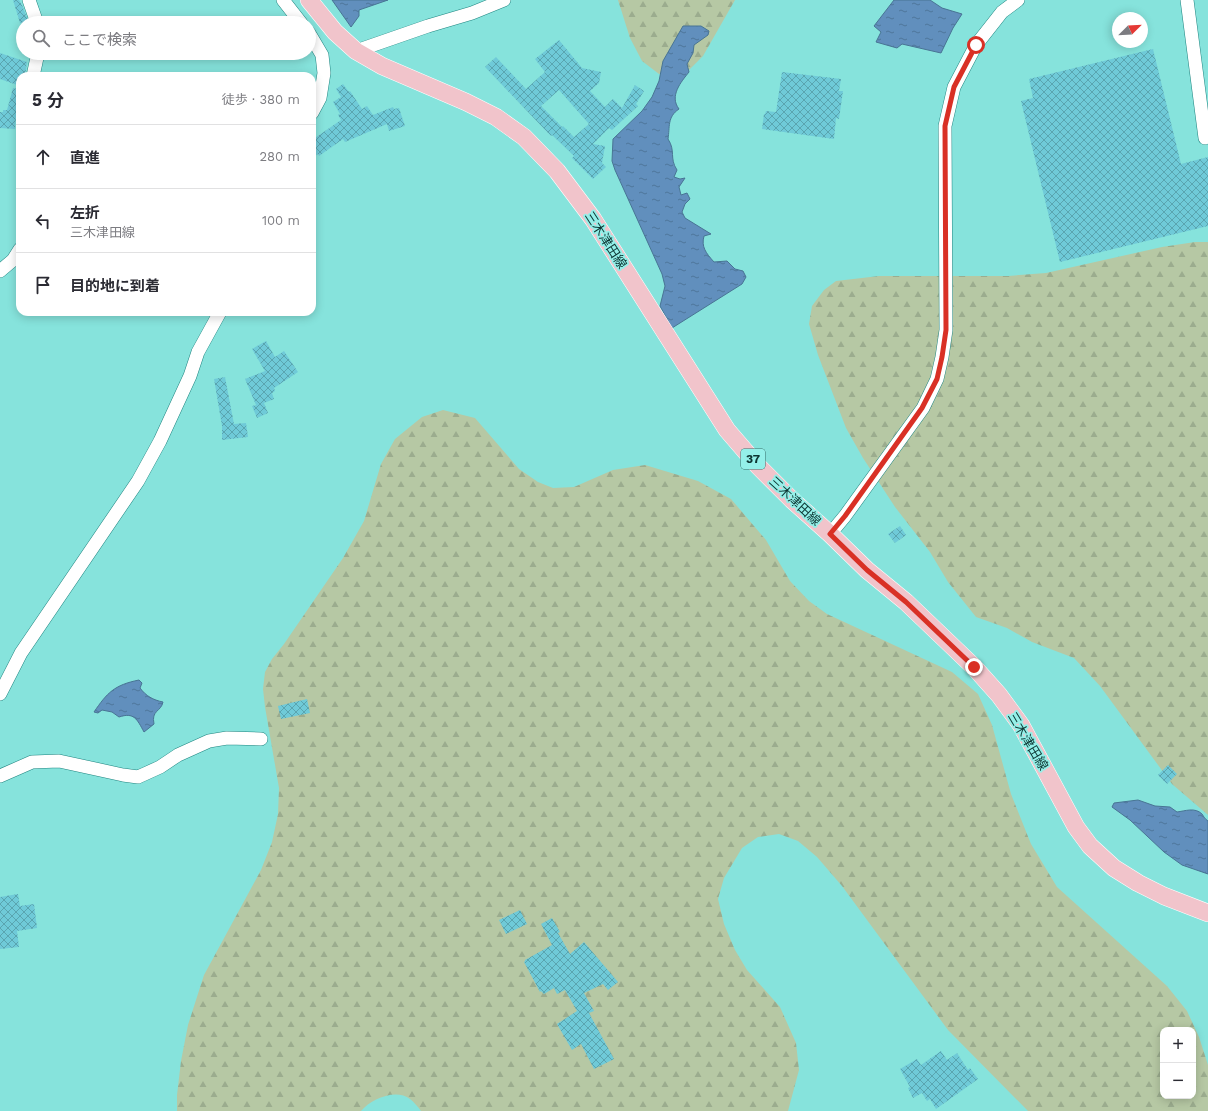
<!DOCTYPE html>
<html lang="ja">
<meta charset="utf-8">
<style>
:root{--surface:#fff;--page:#f2f2f3;--text:#2b2b33;--muted:#7c7c81;--line:#e1e1e2}
body{margin:0;font-family:"Work Sans","Noto Sans JP",sans-serif;background:var(--page);color:var(--text)}
.controls{position:absolute;right:12px;bottom:12px;display:grid;overflow:hidden;border-radius:8px;box-shadow:0 2px 10px #0003}
.controls button{width:36px;height:36px;display:grid;place-items:center;padding:0;border:0;border-bottom:1px solid var(--line);background:var(--surface);color:var(--text);font:20px sans-serif}
.compass{position:absolute;left:1112px;top:12px;width:36px;height:36px;border-radius:50%;background:var(--surface);box-shadow:0 2px 10px #0003;rotate:66deg}
.stop{position:absolute;width:12px;height:12px;margin:-9px;border:3px solid #d93025;border-radius:50%;background:#fff}
.stop.end{background:#d93025;border-color:#fff;box-shadow:0 1px 4px #0008}
.list{margin:0;padding:0;list-style:none}
h2{display:flex;justify-content:space-between;align-items:center;height:52px;margin:0;padding:0 16px;font-size:17px}
h2 small{font-size:13px;font-weight:400;color:var(--muted)}
.list li{display:grid;grid-template-columns:26px 1fr auto;gap:12px;align-items:center;box-sizing:border-box;height:64px;padding:0 16px;border-top:1px solid var(--line)}
.list b{display:block;font-size:15px;white-space:nowrap}
.list p{margin:0;font-size:13px;white-space:nowrap;color:var(--muted)}
.list em{font-size:13px;font-style:normal;color:var(--muted)}
.icon{flex:none;width:22px;height:22px;fill:none;stroke:currentColor;stroke-width:2;stroke-linecap:round;stroke-linejoin:round}
.map{position:relative;flex:none;width:1208px;height:1111px;overflow:hidden}
.search{position:absolute;background:var(--surface);box-shadow:0 2px 10px #0003;left:16px;top:16px;width:300px;height:44px;display:flex;align-items:center;gap:10px;box-sizing:border-box;padding:0 14px;border-radius:22px;color:var(--muted);font-size:15px}
.panel{position:absolute;background:var(--surface);box-shadow:0 2px 10px #0003;left:16px;top:72px;width:300px;height:244px;border-radius:12px}
.map>svg:first-child{display:block}
.forest{fill:url(#forest-firs);fill-rule:evenodd}
.water{fill:url(#water-ripples);stroke:#487494}
.building{fill:url(#building-cross-hatch);fill-rule:evenodd}
.lines{fill:none;stroke-linecap:round;stroke-linejoin:round}
.minor-casing{stroke:#1f8580;stroke-width:14}
.major-casing{stroke:#fff;stroke-width:18}
.minor{stroke:#fff;stroke-width:13}
.major{stroke:#f1c4cb;stroke-width:17}
.route{stroke:#d93025;stroke-width:5}
.labels{text-anchor:middle;dominant-baseline:central;stroke-width:3.5;stroke-linejoin:round;paint-order:stroke}
.shield{fill:#94f0e9;stroke:#366e6a;stroke-width:1}
.shield-label{font-size:12px;font-weight:bold;fill:#0d3633}
.street-label{font-size:13px;fill:#0d3633;stroke:#94f0e9}
</style>
<div class="map">
<svg width="1208" height="1111" viewBox="0 0 1208 1111">
<defs>
<pattern id="forest-firs" width="22" height="20" patternUnits="userSpaceOnUse"><rect width="22" height="20" fill="#b6c8a4"/><path d="M5 1l3.5 6h-7zM16 11l3.5 6h-7z" fill="#9bac8e"/></pattern>
<pattern id="water-ripples" width="26" height="14" patternUnits="userSpaceOnUse"><rect width="26" height="14" fill="#618fbd"/><path d="M2 4q2-2 4 0t4 0M15 11q2-2 4 0t4 0" fill="none" stroke="#4e769a"/></pattern>
<pattern id="building-cross-hatch" width="8" height="8" patternUnits="userSpaceOnUse"><rect width="8" height="8" fill="#6fcad8"/><path d="M0 0l8 8M0 8l8-8" fill="none" stroke="#5aa5b0"/></pattern>
</defs>
<rect width="100%" height="100%" fill="#86e3dc"/>
<!-- forest -->
<g class="forest">
<path d="M 618,0 L 735,0 L 703,56 L 687,72 L 671,76 L 659,74 L 642,61 L 630,38 Z"/>
<path d="M 1195,242 L 1208,242 L 1208,815 L 1172,784 L 1100,686 L 1074,658 L 1032,642 L 1007,628 L 976,617 L 948,582 L 930,552 L 895,507 L 863,458 L 846,428 L 818,355 L 809,324 L 812,306 L 824,290 L 836,281 L 879,276 L 1008,276 L 1046,273 L 1162,247 Z"/>
<path d="M 443,410 L 475,418 L 519,469 L 538,482 L 553,488 L 574,487 L 613,470 L 645,465 L 698,481 L 731,499 L 766,540 L 790,581 L 809,601 L 827,614 L 952,672 L 978,694 L 992,725 L 1011,794 L 1031,844 L 1057,887 L 1167,986 L 1187,1011 L 1199,1037 L 1208,1065 L 1208,1111 L 1028,1111 L 948,1030 L 842,886 L 817,857 L 798,841 L 779,834 L 758,837 L 742,848 L 724,878 L 718,899 L 724,924 L 735,950 L 747,970 L 780,1007 L 796,1043 L 799,1070 L 788,1111 L 421,1111 C 418,1107 414,1102 410,1099 C 396,1088 371,1099 361,1111 L 177,1111 L 177,1095 L 181,1061 L 188,1025 L 204,975 L 261,870 L 272,842 L 278,814 L 279,788 L 265,707 L 263,689 L 265,672 L 272,659 L 284,644 L 343,558 L 364,521 L 381,464 L 395,439 L 422,417 ZM 1163,1030 L 1193,1030 L 1193,1096 L 1163,1096 Z"/>
</g>
<!-- water -->
<g class="water">
<path d="M 332,0 L 388,0 L 359,10 L 359,16 L 351,27 Z"/>
<path d="M 894,0 L 930,0 L 942,8 L 962,14 L 953,28 L 941,53 L 902,44 L 897,48 L 876,42 L 881,32 L 874,26 Z"/>
<path d="M 683,26 L 701,26 L 709,31 L 708,35 L 694,45 L 693,53 L 687,64 L 689,72 C 681,82 669,96 679,109 C 667,117 670,127 668,139 C 676,151 669,158 677,170 L 674,177 L 680,179 L 685,178 L 679,187 L 681,195 L 687,193 L 690,199 L 685,204 L 682,212 L 685,218 L 711,234 L 704,236 C 701,247 706,253 714,262 L 727,261 L 735,269 L 743,271 L 746,277 L 742,284 L 672,328 L 660,306 L 665,286 L 662,274 L 615,170 L 612,161 L 613,139 L 642,111 L 652,97 L 659,81 L 663,61 Z"/>
<path d="M 139,680 L 142,683 L 140,688 C 146,696 153,700 163,702 C 161,712 151,710 154,724 L 144,732 C 137,719 134,712 119,717 L 112,712 L 102,710 L 98,713 L 94,712 C 107,693 114,685 139,680 Z"/>
<path d="M 1138,800 L 1155,806 L 1170,807 L 1177,812 C 1185,811 1195,807 1202,814 C 1204,817 1205,819 1208,821 L 1208,874 L 1182,865 L 1164,852 L 1130,820 L 1112,807 L 1114,803 Z"/>
</g>
<!-- building -->
<g class="building">
<path d="M 13,0 L 19,0 L 22,5 L 29,23 L 20,23 Z"/>
<path d="M 559,40 L 582,68 L 601,72 L 599,83 L 590,91 L 605,107 L 613,99 L 622,108 L 635,85 L 644,91 L 636,104 L 638,106 L 612,130 L 609,128 L 593,144 L 605,146 L 602,163 L 606,167 L 593,179 L 572,158 L 574,156 L 552,135 L 551,136 L 485,67 L 496,57 L 526,89 L 545,72 L 535,59 ZM 559,90 L 589,124 L 574,137 L 563,126 L 562,127 L 541,106 Z"/>
<path d="M 1153,49 L 1181,164 L 1208,157 L 1208,226 L 1060,262 L 1021,101 L 1033,98 L 1029,79 Z"/>
<path d="M 0,53 L 27,62 L 25,76 L 20,76 L 20,86 L 0,79 Z"/>
<path d="M 782,72 L 841,79 L 839,91 L 843,91 L 839,119 L 836,118 L 834,139 L 762,129 L 764,114 L 765,114 L 766,111 L 776,112 Z"/>
<path d="M 343,84 L 349,92 L 350,91 L 362,109 L 367,106 L 373,115 L 393,107 L 394,109 L 399,108 L 405,126 L 389,131 L 387,124 L 345,142 L 343,139 L 319,156 L 318,154 L 312,158 L 312,140 L 341,120 L 338,115 L 340,114 L 333,102 L 341,97 L 336,89 Z"/>
<path d="M 13,88 L 18,89 L 15,129 L 0,128 L 0,112 L 3,112 L 3,110 L 7,110 Z"/>
<path d="M 266,341 L 275,357 L 284,351 L 298,372 L 274,388 L 275,391 L 272,393 L 274,399 L 264,403 L 268,413 L 257,418 L 252,406 L 256,405 L 245,379 L 265,371 L 252,349 Z"/>
<path d="M 225,377 L 234,424 L 246,423 L 248,437 L 222,440 L 222,426 L 214,379 Z"/>
<path d="M 900,526 L 906,535 L 895,543 L 888,534 Z"/>
<path d="M 307,699 L 310,713 L 281,719 L 278,706 Z"/>
<path d="M 1168,765 L 1177,774 L 1167,784 L 1158,775 Z"/>
<path d="M 18,894 L 20,906 L 34,904 L 37,928 L 17,931 L 19,947 L 0,949 L 0,897 Z"/>
<path d="M 520,910 L 527,924 L 506,934 L 499,920 Z"/>
<path d="M 552,918 L 560,932 L 558,933 L 570,954 L 584,942 L 618,982 L 608,990 L 603,984 L 584,993 L 594,1011 L 589,1013 L 614,1059 L 594,1069 L 581,1044 L 572,1050 L 557,1024 L 577,1011 L 565,990 L 557,994 L 554,988 L 544,994 L 541,991 L 540,992 L 524,962 L 525,961 L 525,960 L 552,945 L 541,924 Z"/>
<path d="M 941,1051 L 947,1060 L 957,1053 L 968,1070 L 970,1068 L 978,1079 L 936,1109 L 930,1099 L 927,1101 L 922,1093 L 913,1098 L 908,1088 L 910,1087 L 900,1069 L 917,1059 L 921,1065 Z"/>
</g>
<g class="lines">
<defs>
<g id="minor">
<path d="M 29,0 L 37,23"/>
<path d="M 283,0 L 301,23"/>
<path d="M 1187,0 L 1205,138"/>
<path d="M 309,33 L 322,55 L 324,73 L 320,98 L 312,113"/>
<path d="M 356,51 L 428,26 L 472,13 L 504,0"/>
<path d="M 33,76 L 38,53"/>
<path d="M 0,271 L 13,260 L 20,249"/>
<path d="M 830,534 L 845,516 L 923,408 L 937,379 L 942,357 L 946,330 L 945,126 L 954,87 L 976,45 L 1002,12 L 1018,0"/>
<path d="M 0,694 L 21,653 L 138,481 L 160,441 L 190,376 L 198,352 L 220,312"/>
<path d="M 0,776 L 32,762 L 59,761 L 123,775 L 138,777 L 160,767 L 178,755 L 209,741 L 227,738 L 261,739"/>
</g>
<path id="major" d="M 309,0 L 335,32 L 356,51 L 382,66 L 466,102 L 496,117 L 524,137 L 557,171 L 593,219 L 727,430 L 758,466 L 792,500 L 830,534 L 867,570 L 906,602 L 974,667 L 999,695 L 1021,725 L 1076,827 L 1090,846 L 1114,868 L 1138,883 L 1164,896 L 1208,913"/>
</defs>
<!-- minor casing -->
<use href="#minor" class="minor-casing"/>
<!-- major casing -->
<use href="#major" class="major-casing"/>
<!-- minor -->
<use href="#minor" class="minor"/>
<!-- major -->
<use href="#major" class="major"/>
</g>
<g class="lines">
<!-- route -->
<path class="route" d="M 974,667 L 906,602 L 867,570 L 830,534 L 845,516 L 922,408 L 937,379 L 942,357 L 946,330 L 945,126 L 954,87 L 976,45"/>
</g>
<g class="labels">
<!-- shield labels -->
<rect class="shield" x="741" y="449" width="24" height="20" rx="3"/>
<g class="shield-label">
<text x="753" y="459">37</text>
</g>
<!-- street labels -->
<g class="street-label">
<text transform="translate(606 240) rotate(57)">三木津田線</text>
<text transform="translate(795 501) rotate(43)">三木津田線</text>
<text transform="translate(1028 741) rotate(59)">三木津田線</text>
</g>
</g>
</svg>
<div class="controls">
<button>+</button>
<button>−</button>
</div>
<svg class="compass" viewBox="-18 -18 36 36"><path d="M0-13l5 13h-10z" fill="#e53935"/><path d="M0 13l5-13h-10z" fill="#7c7c81"/></svg>
<div class="stop" style="left:976px;top:45px"></div>
<div class="stop end" style="left:974px;top:667px"></div>
<div class="search"><svg class="icon" aria-label="search" viewBox="0 0 24 24"><circle cx="10" cy="10" r="6"/><path d="M15 15l6 6"/></svg>ここで検索</div>
<section class="panel">
<h2>5 分<small>徒歩 · 380 m</small></h2>
<ul class="list">
<li><svg class="icon" aria-label="ahead" viewBox="0 0 24 24"><path d="M12 20V5M6 11l6-6 6 6"/></svg><div><b>直進</b></div><em>280 m</em></li>
<li><svg class="icon" aria-label="left" viewBox="0 0 24 24"><path d="M17 20v-9H6M10 6l-5 5 5 5"/></svg><div><b>左折</b><p>三木津田線</p></div><em>100 m</em></li>
<li><svg class="icon" aria-label="arrive" viewBox="0 0 24 24"><path d="M6 21V4h12l-3 4 3 4H6"/></svg><div><b>目的地に到着</b></div></li>
</ul>
</section>
</div>
